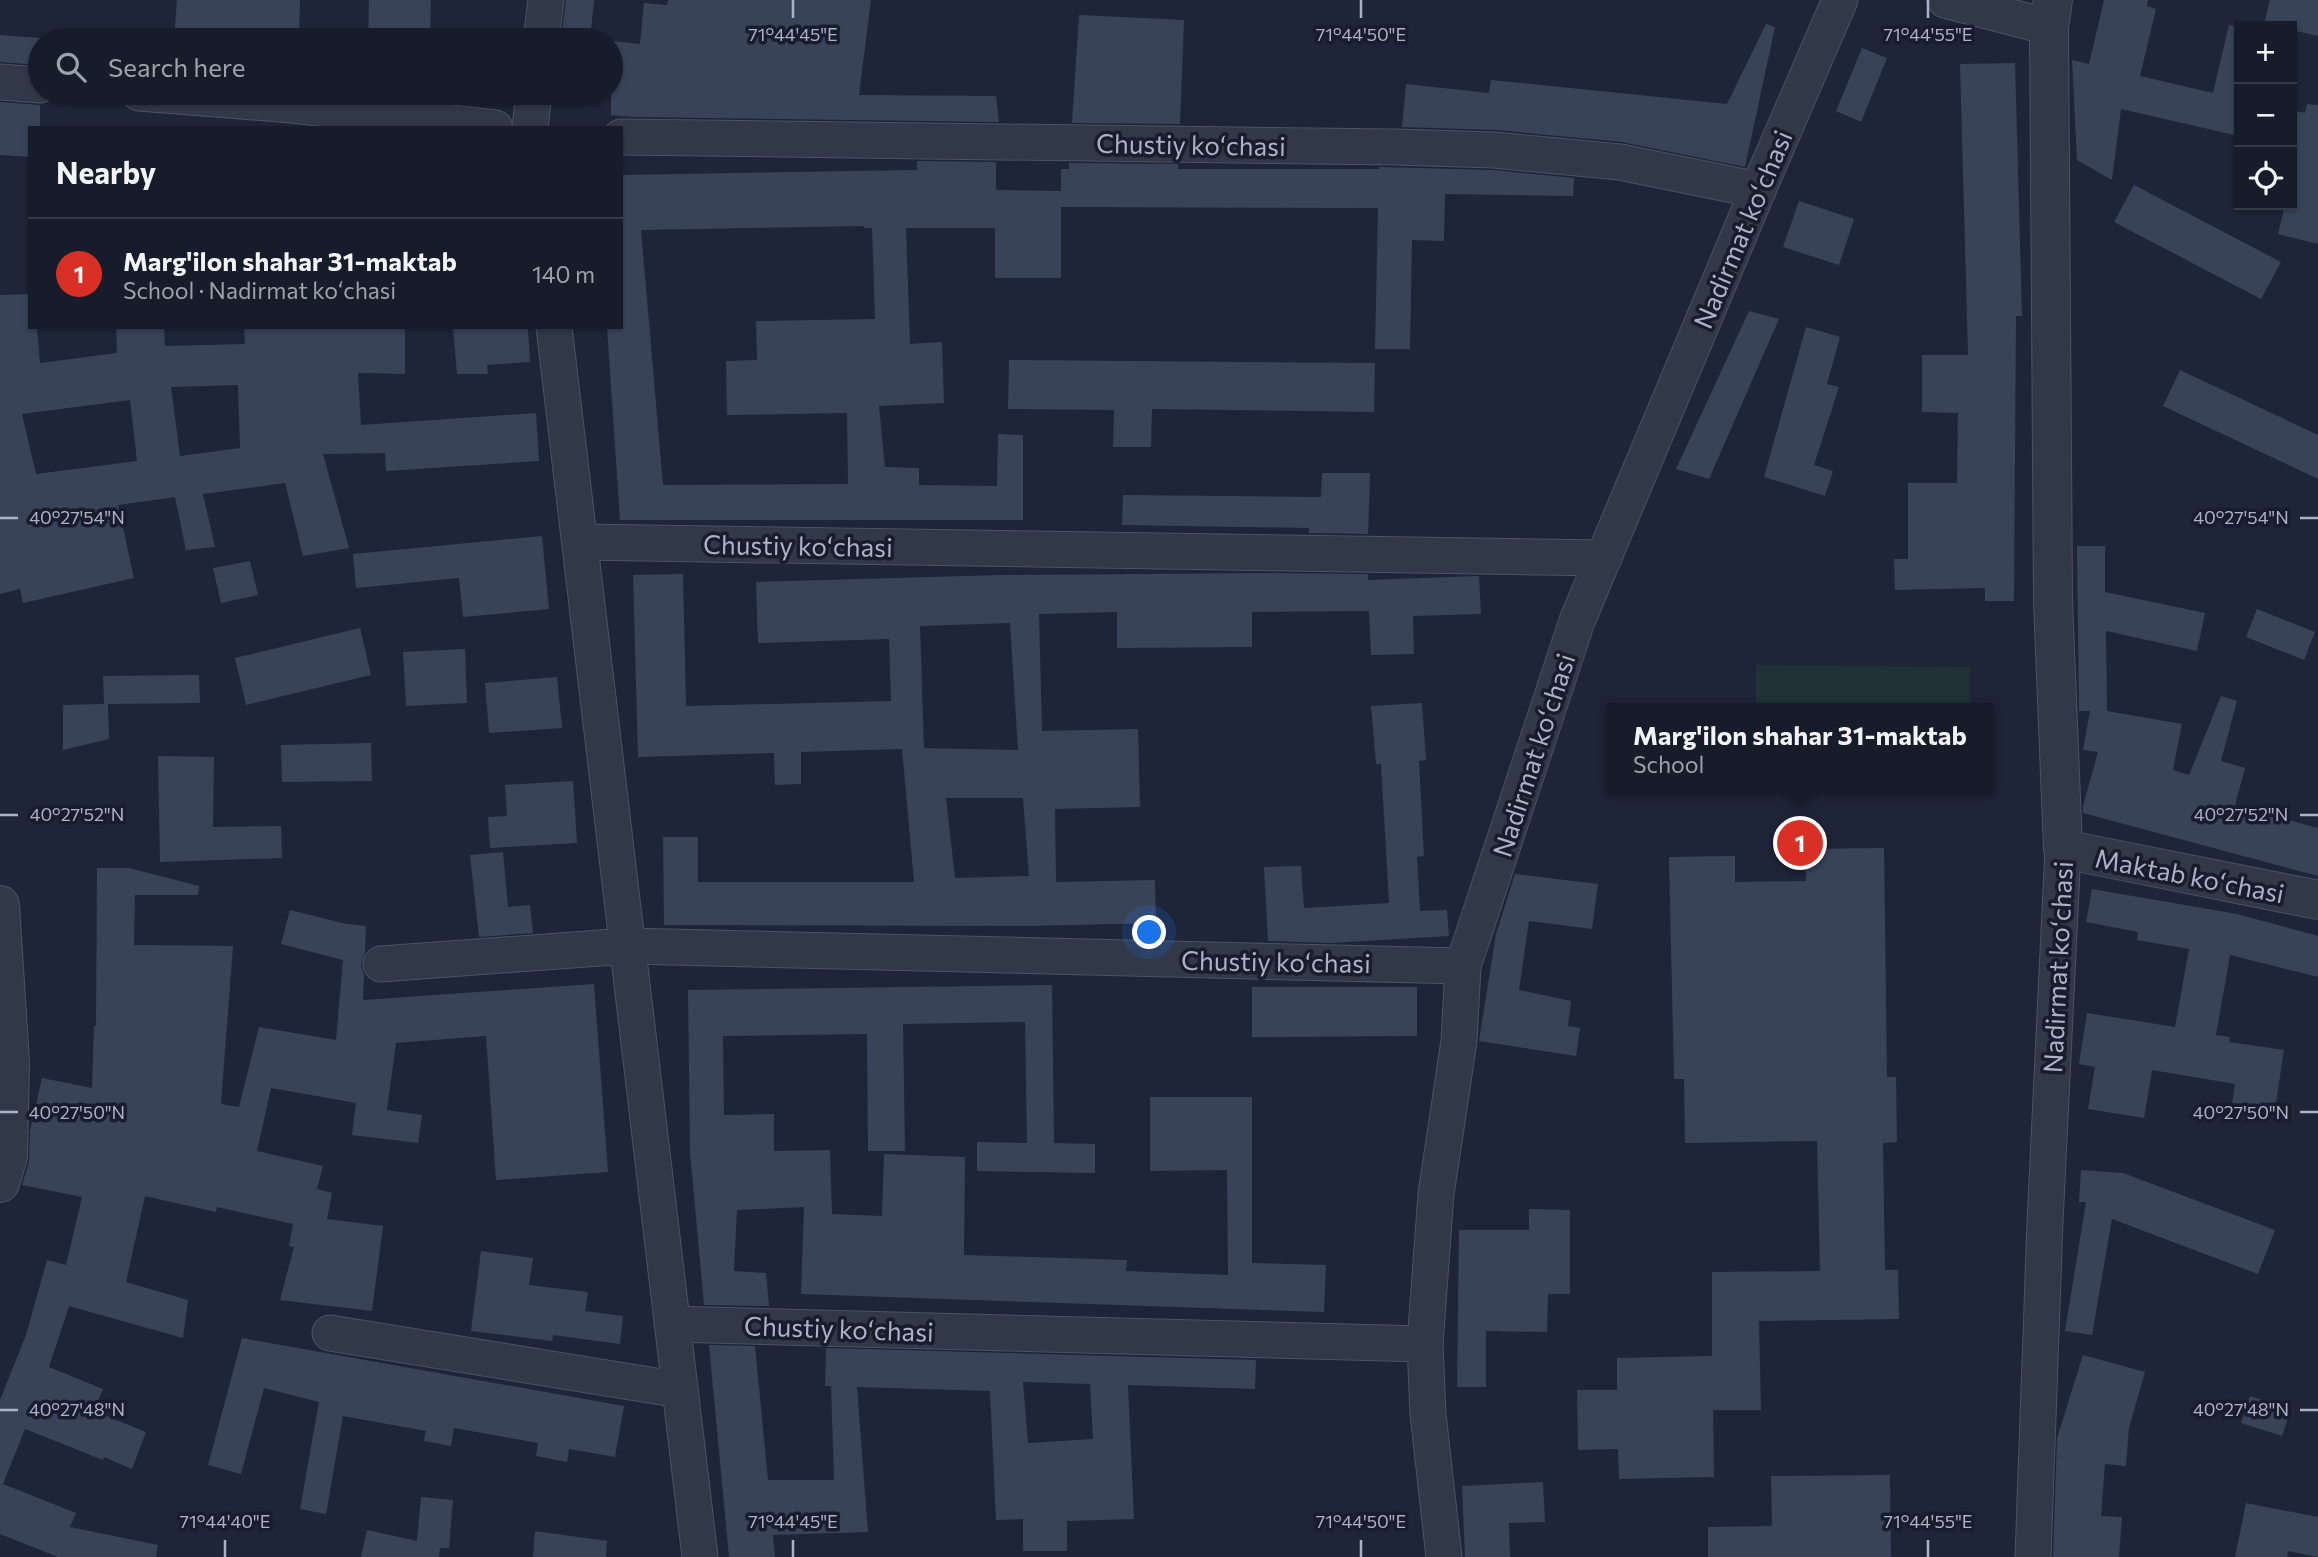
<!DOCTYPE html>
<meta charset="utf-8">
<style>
:root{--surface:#161c29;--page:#232935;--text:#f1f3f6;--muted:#9ea1a8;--line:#353a46;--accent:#d93025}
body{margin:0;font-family:Commissioner,sans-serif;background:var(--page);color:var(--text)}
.controls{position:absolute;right:21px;top:21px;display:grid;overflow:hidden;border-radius:0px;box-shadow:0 2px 5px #0004}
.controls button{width:63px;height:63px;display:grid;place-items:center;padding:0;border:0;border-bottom:2px solid var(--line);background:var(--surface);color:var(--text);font:35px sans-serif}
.you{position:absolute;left:1150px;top:933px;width:24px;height:24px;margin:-18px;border:5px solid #fff;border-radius:50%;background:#1a73e8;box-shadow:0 0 0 10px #1a73e833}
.badge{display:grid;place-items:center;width:46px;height:46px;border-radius:50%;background:var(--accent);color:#fff;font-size:23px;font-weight:700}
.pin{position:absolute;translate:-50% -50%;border:4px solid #fff;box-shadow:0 2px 7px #0006}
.popup{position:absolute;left:1606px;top:703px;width:388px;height:91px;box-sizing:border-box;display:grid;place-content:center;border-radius:0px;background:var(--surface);filter:drop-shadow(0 2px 5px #0005);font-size:23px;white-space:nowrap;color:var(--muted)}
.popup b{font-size:26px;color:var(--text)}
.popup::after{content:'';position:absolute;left:50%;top:100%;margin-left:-14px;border:14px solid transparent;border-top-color:var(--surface)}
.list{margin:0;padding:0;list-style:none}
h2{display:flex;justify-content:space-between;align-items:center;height:91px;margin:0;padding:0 28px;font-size:30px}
h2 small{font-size:23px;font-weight:400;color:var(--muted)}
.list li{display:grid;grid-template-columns:46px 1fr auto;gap:21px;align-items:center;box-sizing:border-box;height:112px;padding:0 28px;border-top:2px solid var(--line)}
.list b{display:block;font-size:26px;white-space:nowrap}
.list p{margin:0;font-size:23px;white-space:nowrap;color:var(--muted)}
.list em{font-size:23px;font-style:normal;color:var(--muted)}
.icon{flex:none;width:38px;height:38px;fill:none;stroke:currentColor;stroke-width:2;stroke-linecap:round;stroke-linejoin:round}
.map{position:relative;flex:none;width:2318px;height:1557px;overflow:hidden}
.search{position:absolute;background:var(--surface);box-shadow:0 2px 5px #0004;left:28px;top:28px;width:595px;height:77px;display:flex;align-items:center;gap:18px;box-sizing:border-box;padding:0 24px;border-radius:38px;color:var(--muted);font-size:26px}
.panel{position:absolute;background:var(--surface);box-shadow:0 2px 5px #0004;left:28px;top:126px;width:595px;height:203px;border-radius:0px}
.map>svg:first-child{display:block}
.green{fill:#203238}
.building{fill:#394358;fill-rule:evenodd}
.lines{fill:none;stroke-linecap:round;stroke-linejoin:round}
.minor-casing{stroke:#4c5263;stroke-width:37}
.tertiary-casing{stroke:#4c5263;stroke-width:40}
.minor{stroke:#313848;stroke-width:35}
.tertiary{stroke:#313848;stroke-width:38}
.ticks{fill:none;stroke:#abb2c5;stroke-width:2.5}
.labels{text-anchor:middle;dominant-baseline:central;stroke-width:7;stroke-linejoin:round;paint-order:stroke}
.street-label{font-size:26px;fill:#abb2c5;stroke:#171d2c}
.ticks-label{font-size:18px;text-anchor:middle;fill:#abb2c5;stroke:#171d2c;stroke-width:7;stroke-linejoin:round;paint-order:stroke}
</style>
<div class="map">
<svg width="2318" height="1557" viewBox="0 0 2318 1557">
<rect width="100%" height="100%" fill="#1e2537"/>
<!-- green -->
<path class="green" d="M 1756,665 L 1970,667 L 1970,708 L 1756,708 Z"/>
<!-- building -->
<g class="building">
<path d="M 177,0 L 300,0 L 299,40 L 174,40 Z"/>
<path d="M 369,0 L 431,0 L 430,40 L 368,40 Z"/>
<path d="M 566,0 L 594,0 L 590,40 L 561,40 Z"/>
<path d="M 668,0 L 871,0 L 859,95 L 996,96 L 999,122 L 632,117 L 611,115 L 611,41 L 640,44 L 644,3 L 667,5 Z"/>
<path d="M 2104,0 L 2148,0 L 2147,6 L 2156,9 L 2140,76 L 2213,93 L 2229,25 L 2239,26 L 2239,136 L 2121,109 L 2112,180 L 2077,160 L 2072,60 L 2089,64 Z"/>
<path d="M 2270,0 L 2318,0 L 2318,36 L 2292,30 L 2292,26 L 2264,24 Z"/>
<path d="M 1079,15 L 1184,20 L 1180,124 L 1072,123 Z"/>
<path d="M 1766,24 L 1775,27 L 1745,167 L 1622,142 L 1496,130 L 1402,127 L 1406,84 L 1489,93 L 1491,80 L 1727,104 Z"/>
<path d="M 0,35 L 40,38 L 40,65 L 0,62 Z"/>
<path d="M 1862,48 L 1887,58 L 1861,122 L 1836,111 Z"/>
<path d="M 2015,63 L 2022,316 L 2016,316 L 2014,601 L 1985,601 L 1985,588 L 1895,590 L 1894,559 L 1908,559 L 1908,483 L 1957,483 L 1958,413 L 1922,412 L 1922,355 L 1968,355 L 1960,64 Z"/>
<path d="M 0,102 L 40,105 L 40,128 L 30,128 L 30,157 L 0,155 Z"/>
<path d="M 2307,104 L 2318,105 L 2318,244 L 2278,234 L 2285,205 L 2292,205 L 2292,173 L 2297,149 L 2292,148 L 2292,110 L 2305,113 Z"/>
<path d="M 917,161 L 996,162 L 996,190 L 1061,191 L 1061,169 L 1069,169 L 1069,163 L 1178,164 L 1178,169 L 1379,169 L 1379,167 L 1493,170 L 1574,178 L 1573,196 L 1445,194 L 1444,241 L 1412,240 L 1410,349 L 1375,349 L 1378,208 L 1061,207 L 1061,278 L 995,278 L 995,228 L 906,228 L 910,344 L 942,342 L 944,403 L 879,406 L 885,467 L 919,468 L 919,485 L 997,486 L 998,434 L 1023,435 L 1023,520 L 620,520 L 607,327 L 621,327 L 621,175 L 917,170 ZM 864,226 L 864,228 L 872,228 L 875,319 L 756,321 L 757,360 L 726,361 L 727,415 L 847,413 L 848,484 L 663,485 L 641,230 Z"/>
<path d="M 2134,185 L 2281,262 L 2261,299 L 2114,222 Z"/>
<path d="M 1799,201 L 1854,219 L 1839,265 L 1783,247 Z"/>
<path d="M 30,294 L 30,327 L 37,327 L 40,363 L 117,353 L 116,327 L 164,327 L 165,346 L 245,344 L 244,327 L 405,327 L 405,374 L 358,373 L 361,425 L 536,413 L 539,461 L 386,471 L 385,453 L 323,454 L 349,548 L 303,556 L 285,483 L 203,494 L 215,547 L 186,550 L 175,497 L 118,505 L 134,578 L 23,603 L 20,589 L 0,594 L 0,295 ZM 238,385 L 240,448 L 180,456 L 171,387 ZM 130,400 L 137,461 L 36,474 L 22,414 Z"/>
<path d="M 1749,311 L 1779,319 L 1709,479 L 1676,469 Z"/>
<path d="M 453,327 L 528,327 L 530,362 L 487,365 L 488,374 L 457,374 Z"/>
<path d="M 1806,327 L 1840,337 L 1827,384 L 1839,387 L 1814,465 L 1833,471 L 1825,496 L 1764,477 Z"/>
<path d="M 1009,360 L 1375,363 L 1374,412 L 1152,409 L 1151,447 L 1113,447 L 1114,410 L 1008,409 Z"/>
<path d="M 2180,370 L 2318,435 L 2318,479 L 2163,406 Z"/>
<path d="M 1322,473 L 1370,473 L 1368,534 L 1309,533 L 1309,528 L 1122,525 L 1123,495 L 1321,497 Z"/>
<path d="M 542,536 L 549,609 L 463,617 L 459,578 L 356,588 L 353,554 Z"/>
<path d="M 2077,546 L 2105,546 L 2105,592 L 2205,613 L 2197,651 L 2106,631 L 2107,711 L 2182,724 L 2173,770 L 2189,775 L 2221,696 L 2237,701 L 2221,761 L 2245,768 L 2235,805 L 2318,828 L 2318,876 L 2083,813 L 2083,806 L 2098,752 L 2083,750 L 2090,711 L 2079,711 Z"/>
<path d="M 250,561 L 258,595 L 221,603 L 213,568 Z"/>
<path d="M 1271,573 L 1368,574 L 1368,580 L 1479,576 L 1481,614 L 1413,616 L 1414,654 L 1371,655 L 1369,611 L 1252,612 L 1252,647 L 1117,648 L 1117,612 L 1039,614 L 1042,731 L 1138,729 L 1140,807 L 1055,809 L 1056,882 L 1155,880 L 1156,923 L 1030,926 L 664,925 L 663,837 L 698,837 L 698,882 L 914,882 L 902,749 L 801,752 L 801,784 L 775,785 L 774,753 L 638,757 L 633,575 L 683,574 L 686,706 L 891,701 L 889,639 L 758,643 L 756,582 L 1001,575 ZM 1010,623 L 1018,750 L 914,748 L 924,748 L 920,626 ZM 946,798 L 1023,798 L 1029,876 L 955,878 Z"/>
<path d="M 2257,609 L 2315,632 L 2304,660 L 2246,637 Z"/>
<path d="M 360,628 L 371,675 L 246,705 L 235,658 Z"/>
<path d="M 465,649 L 467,703 L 406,706 L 403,652 Z"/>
<path d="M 199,675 L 200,703 L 108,704 L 109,739 L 63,750 L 63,705 L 104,704 L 103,676 Z"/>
<path d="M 557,677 L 562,728 L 489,733 L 485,683 Z"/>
<path d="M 1422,703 L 1426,760 L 1419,761 L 1424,856 L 1417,857 L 1420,911 L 1447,910 L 1449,936 L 1331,943 L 1268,941 L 1264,867 L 1301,866 L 1304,908 L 1389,903 L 1381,764 L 1376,764 L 1371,706 Z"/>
<path d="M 371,743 L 372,781 L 282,782 L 281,745 Z"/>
<path d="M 158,756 L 214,757 L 213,827 L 281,826 L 282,858 L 160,862 Z"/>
<path d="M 573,781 L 577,843 L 490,848 L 488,817 L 507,816 L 505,785 Z"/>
<path d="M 1884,848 L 1887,1077 L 1896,1077 L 1897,1142 L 1883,1143 L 1885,1270 L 1898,1270 L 1899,1319 L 1759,1321 L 1761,1410 L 1713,1410 L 1714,1477 L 1619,1479 L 1618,1449 L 1578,1450 L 1577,1390 L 1617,1390 L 1617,1358 L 1712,1356 L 1712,1272 L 1820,1271 L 1817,1141 L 1685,1143 L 1684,1079 L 1674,1079 L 1669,857 L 1735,856 L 1735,882 L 1806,881 L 1805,849 Z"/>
<path d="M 503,852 L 508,907 L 530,905 L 533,933 L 479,937 L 470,855 Z"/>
<path d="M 97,868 L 129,868 L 199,886 L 198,895 L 135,895 L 134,945 L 233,946 L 221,1104 L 239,1107 L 259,1027 L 336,1040 L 343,960 L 281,944 L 290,910 L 346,924 L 366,926 L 365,952 L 361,965 L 364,975 L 363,1000 L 594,984 L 608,1172 L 496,1180 L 486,1036 L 396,1043 L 387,1110 L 422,1115 L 418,1143 L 352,1135 L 356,1103 L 271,1088 L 257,1151 L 323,1166 L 317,1189 L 332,1193 L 327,1219 L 383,1226 L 372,1311 L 280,1300 L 294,1247 L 289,1246 L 293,1224 L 217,1207 L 216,1212 L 145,1196 L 126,1282 L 188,1300 L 183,1338 L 69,1306 L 49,1367 L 103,1389 L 94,1411 L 146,1432 L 132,1469 L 104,1457 L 103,1460 L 25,1429 L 3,1484 L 76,1513 L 70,1527 L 158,1545 L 156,1557 L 58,1557 L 0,1534 L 0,1400 L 26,1335 L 47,1260 L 66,1265 L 82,1197 L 22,1185 L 29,1162 L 30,1131 L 42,1078 L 92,1088 L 94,1026 L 96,1026 Z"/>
<path d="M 1515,874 L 1598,884 L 1592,929 L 1529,921 L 1519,990 L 1571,1001 L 1568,1026 L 1580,1028 L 1576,1056 L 1479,1041 L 1496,934 Z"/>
<path d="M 2092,889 L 2237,914 L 2318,936 L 2318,977 L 2230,955 L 2216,1035 L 2230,1037 L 2229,1042 L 2284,1050 L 2275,1109 L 2232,1103 L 2235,1084 L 2152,1070 L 2144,1118 L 2088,1109 L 2095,1067 L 2079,1064 L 2087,1013 L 2175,1027 L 2189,949 L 2137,940 L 2138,932 L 2086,922 Z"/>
<path d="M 1052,985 L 1054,1143 L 1095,1144 L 1095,1173 L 977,1171 L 977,1142 L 1027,1143 L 1025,1022 L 903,1024 L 905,1151 L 868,1151 L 867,1034 L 723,1036 L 724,1115 L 774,1114 L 774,1151 L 830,1150 L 832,1214 L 882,1216 L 884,1154 L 965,1157 L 964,1255 L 1127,1260 L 1126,1271 L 1228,1275 L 1227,1170 L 1150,1171 L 1150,1097 L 1252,1097 L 1252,1263 L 1326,1265 L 1324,1312 L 801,1294 L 804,1207 L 737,1210 L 734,1271 L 766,1273 L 769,1306 L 704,1305 L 690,1152 L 688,990 Z"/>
<path d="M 1252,987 L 1417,987 L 1417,1036 L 1252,1037 Z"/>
<path d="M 2081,1170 L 2123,1173 L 2275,1230 L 2258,1274 L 2112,1219 L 2092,1335 L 2065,1331 L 2086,1202 L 2079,1202 Z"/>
<path d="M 1529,1209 L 1570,1210 L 1570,1294 L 1548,1294 L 1547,1332 L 1486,1331 L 1486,1387 L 1457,1387 L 1459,1230 L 1529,1230 Z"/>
<path d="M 481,1251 L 533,1258 L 529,1285 L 588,1292 L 585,1311 L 623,1316 L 620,1344 L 553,1335 L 552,1341 L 471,1331 Z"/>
<path d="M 242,1338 L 624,1406 L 615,1457 L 569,1449 L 567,1462 L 536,1456 L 538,1443 L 454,1428 L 451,1446 L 424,1441 L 426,1431 L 343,1416 L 326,1514 L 300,1509 L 319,1402 L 264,1388 L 241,1474 L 208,1465 Z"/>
<path d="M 709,1345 L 755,1346 L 768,1480 L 834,1480 L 831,1386 L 825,1386 L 826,1348 L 1256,1360 L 1255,1389 L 1128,1385 L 1134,1519 L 1067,1521 L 1067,1551 L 1023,1551 L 1023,1519 L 996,1520 L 990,1391 L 857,1387 L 868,1532 L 773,1535 L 775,1557 L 729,1557 ZM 1023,1382 L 1090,1384 L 1093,1439 L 1028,1443 Z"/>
<path d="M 2083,1355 L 2145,1372 L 2129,1428 L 2126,1466 L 2105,1464 L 2101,1516 L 2122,1517 L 2119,1557 L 2053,1557 L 2057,1438 Z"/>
<path d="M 2250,1396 L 2291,1409 L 2282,1436 L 2241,1423 Z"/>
<path d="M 1890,1475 L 1891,1557 L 1708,1557 L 1708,1527 L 1772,1526 L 1771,1476 Z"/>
<path d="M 1543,1482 L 1545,1522 L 1509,1523 L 1510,1557 L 1465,1557 L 1462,1486 Z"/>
<path d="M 421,1497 L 453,1500 L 449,1548 L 440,1548 L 439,1557 L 361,1557 L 367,1530 L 417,1541 Z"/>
<path d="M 2246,1503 L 2318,1517 L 2318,1557 L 2288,1551 L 2287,1557 L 2235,1557 Z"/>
<path d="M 535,1531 L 607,1541 L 606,1557 L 533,1557 Z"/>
</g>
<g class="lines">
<defs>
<g id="minor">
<path d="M 1945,0 L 2049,27"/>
<path d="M 541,40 L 546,0"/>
<path d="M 0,82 L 40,85"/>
<path d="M 139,93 L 292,105 L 495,128"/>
<path d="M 530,128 L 534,93"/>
<path d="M 621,137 L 1395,147 L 1494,150 L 1620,162 L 1758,190"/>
<path d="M 554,327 L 700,1557"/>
<path d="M 580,542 L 1604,558"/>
<path d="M 381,964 L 627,946 L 1463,966"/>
<path d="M 672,1324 L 1425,1344"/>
<path d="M 330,1333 L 680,1390"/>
<path d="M 1444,1557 L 1428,1414 L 1425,1344 L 1436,1194 L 1459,1041 L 1463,966 L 1577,621 L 1758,190 L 1840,0"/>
<path d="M 2033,1557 L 2045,1222 L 2063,849"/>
</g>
<g id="tertiary">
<path d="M 2053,0 L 2049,27 L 2053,601 L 2063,849 L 2318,900"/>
<path d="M 0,905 L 10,1063 L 8,1156 L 0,1183"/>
</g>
</defs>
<!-- minor casing -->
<use href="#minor" class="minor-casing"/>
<!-- tertiary casing -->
<use href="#tertiary" class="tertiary-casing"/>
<!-- minor -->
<use href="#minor" class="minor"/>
<!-- tertiary -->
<use href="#tertiary" class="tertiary"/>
</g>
<!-- ticks -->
<path class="ticks" d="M 793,0 L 793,18M 1361,0 L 1361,18M 1928,0 L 1928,18M 0,518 L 18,518M 2300,518 L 2318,518M 0,815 L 18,815M 2300,815 L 2318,815M 0,1112 L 18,1112M 2300,1112 L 2318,1112M 0,1410 L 18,1410M 2300,1410 L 2318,1410M 225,1540 L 225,1557M 793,1540 L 793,1557M 1361,1540 L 1361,1557M 1928,1540 L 1928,1557"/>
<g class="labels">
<!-- street labels -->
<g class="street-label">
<text transform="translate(1191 144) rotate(1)">Chustiy koʻchasi</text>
<text transform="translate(1742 229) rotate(-67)">Nadirmat koʻchasi</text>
<text transform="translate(798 545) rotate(1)">Chustiy koʻchasi</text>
<text transform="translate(1533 755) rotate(-72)">Nadirmat koʻchasi</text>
<text transform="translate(2190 875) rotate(11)">Maktab koʻchasi</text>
<text transform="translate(1276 961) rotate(1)">Chustiy koʻchasi</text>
<text transform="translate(2057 967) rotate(-87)">Nadirmat koʻchasi</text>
<text transform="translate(839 1328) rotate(2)">Chustiy koʻchasi</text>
</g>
</g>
<g class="ticks-label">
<text x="793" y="41">71°44'45"E</text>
<text x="1361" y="41">71°44'50"E</text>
<text x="1928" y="41">71°44'55"E</text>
<text x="77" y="524">40°27'54"N</text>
<text x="2241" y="524">40°27'54"N</text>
<text x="77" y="821">40°27'52"N</text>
<text x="2241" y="821">40°27'52"N</text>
<text x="77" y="1119">40°27'50"N</text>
<text x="2241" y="1119">40°27'50"N</text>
<text x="77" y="1416">40°27'48"N</text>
<text x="2241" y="1416">40°27'48"N</text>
<text x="225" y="1528">71°44'40"E</text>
<text x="793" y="1528">71°44'45"E</text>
<text x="1361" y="1528">71°44'50"E</text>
<text x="1928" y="1528">71°44'55"E</text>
</g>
</svg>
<div class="controls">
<button>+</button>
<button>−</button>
<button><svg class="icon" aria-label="locate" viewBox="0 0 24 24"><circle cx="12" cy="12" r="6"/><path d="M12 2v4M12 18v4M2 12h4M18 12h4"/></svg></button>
</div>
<div class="you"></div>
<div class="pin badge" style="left:1800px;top:843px">1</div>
<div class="popup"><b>Marg'ilon shahar 31-maktab</b>School</div>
<div class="search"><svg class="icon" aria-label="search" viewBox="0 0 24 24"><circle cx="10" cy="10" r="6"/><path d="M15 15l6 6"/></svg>Search here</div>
<section class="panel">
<h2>Nearby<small></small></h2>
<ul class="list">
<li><span class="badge">1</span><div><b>Marg'ilon shahar 31-maktab</b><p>School · Nadirmat koʻchasi</p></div><em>140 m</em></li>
</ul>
</section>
</div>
